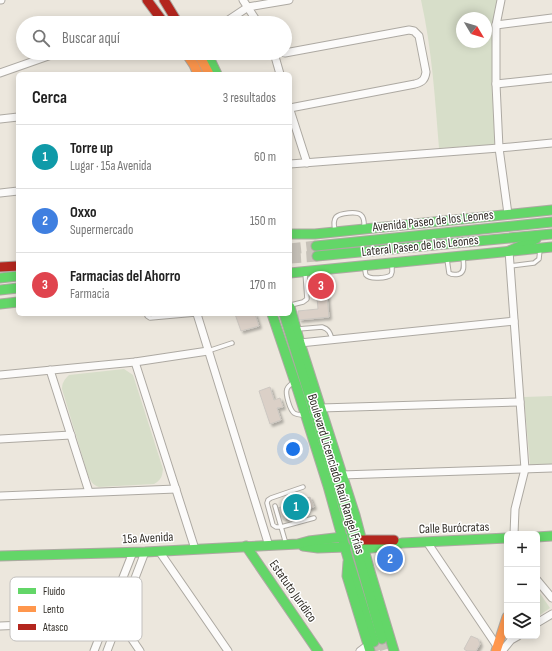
<!DOCTYPE html>
<html lang="es">
<meta charset="utf-8">
<style>
:root{--surface:#fff;--page:#f6f6f6;--text:#222;--muted:#767676;--line:#e0e0e0;--accent:#111827}
body{margin:0;font-family:"Sofia Sans Condensed",sans-serif;background:var(--page);color:var(--text)}
.controls{position:absolute;right:12px;bottom:12px;display:grid;overflow:hidden;border-radius:6px;box-shadow:0 2px 10px #0003}
.controls button{width:36px;height:36px;display:grid;place-items:center;padding:0;border:0;border-bottom:1px solid var(--line);background:var(--surface);color:var(--text);font:20px sans-serif}
.compass{position:absolute;left:456px;top:12px;width:36px;height:36px;border-radius:50%;background:var(--surface);box-shadow:0 2px 10px #0003;rotate:128deg}
.you{position:absolute;left:293px;top:449px;width:14px;height:14px;margin:-10px;border:3px solid #fff;border-radius:50%;background:#1a73e8;box-shadow:0 0 0 6px #1a73e833}
.badge{display:grid;place-items:center;width:26px;height:26px;border-radius:50%;background:var(--accent);color:#fff;font-size:13px;font-weight:700}
.pin{position:absolute;translate:-50% -50%;border:2px solid #fff;box-shadow:0 1px 4px #0006}
.list{margin:0;padding:0;list-style:none}
h2{display:flex;justify-content:space-between;align-items:center;height:52px;margin:0;padding:0 16px;font-size:17px}
h2 small{font-size:13px;font-weight:400;color:var(--muted)}
.list li{display:grid;grid-template-columns:26px 1fr auto;gap:12px;align-items:center;box-sizing:border-box;height:64px;padding:0 16px;border-top:1px solid var(--line)}
.list b{display:block;font-size:15px;white-space:nowrap}
.list p{margin:0;font-size:13px;white-space:nowrap;color:var(--muted)}
.list em{font-size:13px;font-style:normal;color:var(--muted)}
.icon{flex:none;width:22px;height:22px;fill:none;stroke:currentColor;stroke-width:2;stroke-linecap:round;stroke-linejoin:round}
.map{position:relative;flex:none;width:552px;height:651px;overflow:hidden}
.search{position:absolute;background:var(--surface);box-shadow:0 2px 10px #0003;left:16px;top:16px;width:276px;height:44px;display:flex;align-items:center;gap:10px;box-sizing:border-box;padding:0 14px;border-radius:22px;color:var(--muted);font-size:15px}
.panel{position:absolute;background:var(--surface);box-shadow:0 2px 10px #0003;left:16px;top:72px;width:276px;height:244px;border-radius:6px}
.map>svg:first-child{display:block}
.green{fill:#d7dec9;fill-rule:evenodd}
.building{fill:#dbd0c7;stroke:#cdc8c2;filter:url(#shadow)}
.lines{fill:none;stroke-linecap:round;stroke-linejoin:round}
.primary-tunnel{stroke:#c7c2b9;stroke-width:11;stroke-dasharray:11 5.5;stroke-linecap:butt}
.lane-casing{stroke:#ada9a2;stroke-width:5.5}
.street-casing{stroke:#ada9a2;stroke-width:9}
.fast-casing{stroke:#ada9a2;stroke-width:11}
.slow-casing{stroke:#ada9a2;stroke-width:11}
.jam-casing{stroke:#ada9a2;stroke-width:11}
.lane{stroke:#fcfbfa;stroke-width:3.5}
.street{stroke:#fcfbfa;stroke-width:7}
.fast{stroke:#63d668;stroke-width:9}
.slow{stroke:#ff974d;stroke-width:9}
.jam{stroke:#b3261e;stroke-width:9}
.labels{text-anchor:middle;dominant-baseline:central;stroke-width:3;stroke-linejoin:round;paint-order:stroke}
.street-label{font-size:13px;fill:#322e28;stroke:#fff}
.key{fill:#fff;stroke:#c2c0be;stroke-width:1}
.key-label{font-size:11px;fill:#322e28}
</style>
<div class="map">
<svg width="552" height="651" viewBox="0 0 552 651">
<defs>
<filter id="shadow"><feDropShadow dx="2.5" dy="2.5" stdDeviation="1" flood-color="#0004"/></filter>
</defs>
<rect width="100%" height="100%" fill="#ece7dd"/>
<!-- green -->
<g class="green">
<path d="M 421,0 L 497,0 L 492,27 L 493,85 L 497,140 L 493,145 L 439,148 C 435,99 432,49 421,0 ZM 462,18 L 486,18 L 486,42 L 462,42 Z"/>
<path d="M 124,369 L 133,375 L 163,469 C 162,477 161,480 154,484 L 99,487 C 93,485 91,482 88,475 L 62,389 C 62,383 64,380 69,375 Z"/>
<path d="M 552,396 L 552,464 L 530,465 L 524,397 Z"/>
<path d="M 537,589 L 550,608 L 537,617 Z"/>
</g>
<!-- building -->
<g class="building">
<path d="M 325,275 L 329,317 L 299,320 L 298,311 L 318,309 L 315,276 Z"/>
<path d="M 235,314 L 255,314 L 259,326 L 241,331 Z"/>
<path d="M 270,387 L 274,400 L 280,398 L 283,407 L 277,408 L 281,420 L 270,424 L 259,391 Z"/>
<path d="M 310,497 L 314,507 L 306,509 L 307,512 L 284,519 L 284,517 L 281,517 L 278,508 Z"/>
<path d="M 384,553 L 395,553 L 398,561 L 384,566 L 381,558 Z"/>
<path d="M 471,636 L 478,639 L 480,644 L 476,651 L 467,651 L 464,649 Z"/>
</g>
<g class="lines">
<!-- primary-tunnel -->
<g class="primary-tunnel">
<path d="M 290,249 L 316,246"/>
<path d="M 290,258 L 317,256"/>
<path d="M 382,639 L 386,651"/>
<path d="M 374,642 L 377,651"/>
</g>
<defs>
<g id="lane">
<path d="M 335,230 C 334,226 333,221 336,217 C 340,213 357,211 361,215 C 365,218 364,224 364,228"/>
<path d="M 447,259 L 449,273 C 452,275 455,275 459,274 C 466,272 463,262 463,256"/>
<path d="M 364,265 C 365,268 365,273 366,275 C 370,280 387,278 391,275 L 392,272 L 392,263"/>
<path d="M 510,266 L 534,263 L 539,259 L 540,249"/>
<path d="M 291,305 L 303,302 L 307,299 L 305,272"/>
<path d="M 147,314 L 147,316 L 150,318 L 195,314"/>
<path d="M 298,329 L 322,327 C 329,329 330,333 332,339"/>
<path d="M 208,351 L 232,343"/>
<path d="M 294,382 C 291,384 288,386 287,389 C 285,394 290,410 294,413 C 297,415 300,415 304,415"/>
<path d="M 303,487 L 271,498 L 268,500 L 267,503 L 273,525 L 276,527 L 281,527 L 314,518"/>
<path d="M 275,506 L 286,544"/>
</g>
<g id="street">
<path d="M 0,0 L 1,0"/>
<path d="M 243,0 L 258,23"/>
<path d="M 501,0 L 496,25 L 496,84 L 499,148 L 508,214"/>
<path d="M 147,23 L 161,18"/>
<path d="M 224,23 L 248,7 L 289,0"/>
<path d="M 496,25 L 552,18"/>
<path d="M 274,53 L 280,74"/>
<path d="M 285,53 L 409,30 L 414,31 L 419,36 L 426,72 C 425,79 423,82 415,84 L 290,108"/>
<path d="M 0,73 L 57,53"/>
<path d="M 496,84 L 552,78"/>
<path d="M 290,110 L 307,163"/>
<path d="M 0,119 L 18,117"/>
<path d="M 290,164 L 499,148 L 552,143"/>
<path d="M 0,193 L 18,191"/>
<path d="M 509,251 L 525,469 L 515,509 L 514,534"/>
<path d="M 197,314 L 269,546"/>
<path d="M 300,343 L 514,321"/>
<path d="M 135,362 L 195,549"/>
<path d="M 50,370 L 89,492"/>
<path d="M 0,375 L 135,362 L 208,351"/>
<path d="M 321,408 L 520,402"/>
<path d="M 0,439 L 71,435"/>
<path d="M 341,475 L 552,468"/>
<path d="M 0,496 L 176,489"/>
<path d="M 427,542 L 499,649"/>
<path d="M 159,551 L 228,651"/>
<path d="M 537,580 L 552,598"/>
<path d="M 119,620 L 140,651"/>
<path d="M 537,623 L 552,614"/>
<path d="M 0,626 L 48,624 L 105,623"/>
<path d="M 94,651 L 133,552"/>
<path d="M 107,651 L 145,552"/>
<path d="M 360,651 L 368,645"/>
<path d="M 502,651 L 511,640 L 518,636"/>
</g>
<g id="fast">
<path d="M 207,53 L 217,74"/>
<path d="M 290,234 L 315,234 L 552,210"/>
<path d="M 316,246 L 552,222"/>
<path d="M 509,251 L 536,239"/>
<path d="M 317,256 L 552,234"/>
<path d="M 290,273 L 552,247"/>
<path d="M 0,278 L 18,276"/>
<path d="M 0,290 L 18,288"/>
<path d="M 0,304 L 18,302"/>
<path d="M 290,307 L 300,343 L 355,515 L 369,568 L 394,651"/>
<path d="M 272,314 L 298,391 L 328,486 L 348,558 L 374,642"/>
<path d="M 284,314 L 353,537 L 382,639"/>
<path d="M 537,537 L 552,536"/>
<path d="M 246,546 L 318,651"/>
<path d="M 303,546 L 318,548 L 346,547"/>
<path d="M 363,549 L 389,546 L 402,543 L 507,538"/>
<path d="M 0,556 L 145,552 L 298,544 L 309,541 L 343,537"/>
<path d="M 348,562 L 347,576 L 370,651"/>
</g>
<g id="slow">
<path d="M 186,53 L 194,65 L 198,74"/>
<path d="M 198,53 L 209,74"/>
<path d="M 496,651 L 507,617"/>
</g>
<g id="jam">
<path d="M 147,0 L 164,23"/>
<path d="M 164,0 L 178,23"/>
<path d="M 0,267 L 18,266"/>
<path d="M 361,540 L 394,540"/>
</g>
</defs>
<!-- lane casing -->
<use href="#lane" class="lane-casing"/>
<!-- street casing -->
<use href="#street" class="street-casing"/>
<!-- fast casing -->
<use href="#fast" class="fast-casing"/>
<!-- slow casing -->
<use href="#slow" class="slow-casing"/>
<!-- jam casing -->
<use href="#jam" class="jam-casing"/>
<!-- lane -->
<use href="#lane" class="lane"/>
<!-- street -->
<use href="#street" class="street"/>
<!-- fast -->
<use href="#fast" class="fast"/>
<!-- slow -->
<use href="#slow" class="slow"/>
<!-- jam -->
<use href="#jam" class="jam"/>
</g>
<g class="labels">
<!-- street labels -->
<g class="street-label">
<text transform="translate(433 221) rotate(-6)">Avenida Paseo de los Leones</text>
<text transform="translate(420 246) rotate(-6)">Lateral Paseo de los Leones</text>
<text transform="translate(336 474) rotate(73)">Boulevard Licenciado Raúl Rangel Frías</text>
<text transform="translate(454 528) rotate(-2)">Calle Burócratas</text>
<text transform="translate(148 538) rotate(-3)">15a Avenida</text>
<text transform="translate(293 591) rotate(55)">Estatuto Jurídico</text>
</g>
</g>
<!-- legend -->
<rect x="10" y="577" width="132" height="64" rx="6" class="key"/>
<rect x="18" y="588" width="18" height="6" fill="#63d668"/>
<rect x="18" y="606" width="18" height="6" fill="#ff974d"/>
<rect x="18" y="624" width="18" height="6" fill="#b3261e"/>
<g class="key-label">
<text x="43" y="595">Fluido</text>
<text x="43" y="613">Lento</text>
<text x="43" y="631">Atasco</text>
</g>
</svg>
<div class="controls">
<button>+</button>
<button>−</button>
<button><svg class="icon" aria-label="layers" viewBox="0 0 24 24"><path d="M12 4l9 5-9 5-9-5zM3 14l9 5 9-5"/></svg></button>
</div>
<svg class="compass" viewBox="-18 -18 36 36"><path d="M0-13l5 13h-10z" fill="#e53935"/><path d="M0 13l5-13h-10z" fill="#767676"/></svg>
<div class="you"></div>
<div class="pin badge" style="left:296px;top:507px;background:#0f9aa8">1</div>
<div class="pin badge" style="left:390px;top:559px;background:#3f7fe0">2</div>
<div class="pin badge" style="left:321px;top:286px;background:#e0444e">3</div>
<div class="search"><svg class="icon" aria-label="search" viewBox="0 0 24 24"><circle cx="10" cy="10" r="6"/><path d="M15 15l6 6"/></svg>Buscar aquí</div>
<section class="panel">
<h2>Cerca<small>3 resultados</small></h2>
<ul class="list">
<li><span class="badge" style="background:#0f9aa8">1</span><div><b>Torre up</b><p>Lugar · 15a Avenida</p></div><em>60 m</em></li>
<li><span class="badge" style="background:#3f7fe0">2</span><div><b>Oxxo</b><p>Supermercado</p></div><em>150 m</em></li>
<li><span class="badge" style="background:#e0444e">3</span><div><b>Farmacias del Ahorro</b><p>Farmacia</p></div><em>170 m</em></li>
</ul>
</section>
</div>
